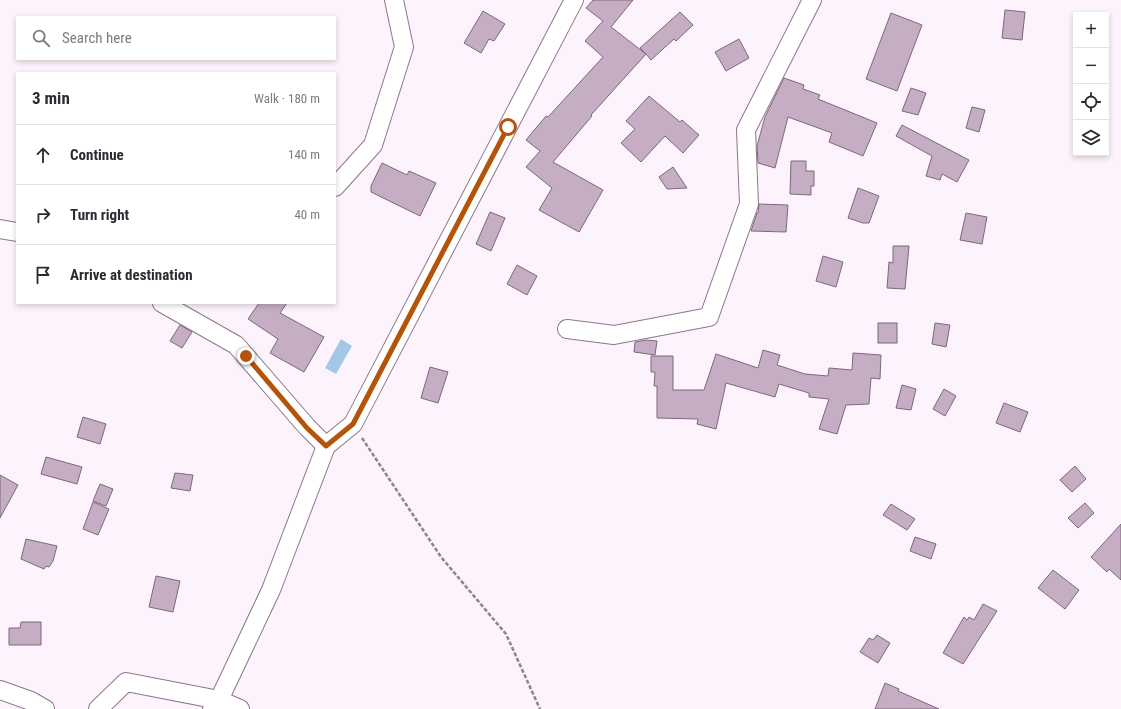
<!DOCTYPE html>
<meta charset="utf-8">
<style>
:root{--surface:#fff;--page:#f2f2f3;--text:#2b2b33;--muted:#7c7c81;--line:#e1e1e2}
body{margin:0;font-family:"Roboto Condensed",sans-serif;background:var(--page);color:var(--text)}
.controls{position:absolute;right:12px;top:12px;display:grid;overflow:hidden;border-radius:0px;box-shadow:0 2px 6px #0003}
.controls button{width:36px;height:36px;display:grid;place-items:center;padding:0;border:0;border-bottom:1px solid var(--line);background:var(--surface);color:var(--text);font:20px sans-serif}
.stop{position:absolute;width:12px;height:12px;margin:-9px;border:3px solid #b45309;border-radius:50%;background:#fff}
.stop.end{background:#b45309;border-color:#fff;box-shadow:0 1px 4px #0008}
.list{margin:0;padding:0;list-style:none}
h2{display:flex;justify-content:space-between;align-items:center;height:52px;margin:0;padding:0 16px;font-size:17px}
h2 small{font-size:13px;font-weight:400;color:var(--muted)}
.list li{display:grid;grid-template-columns:26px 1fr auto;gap:12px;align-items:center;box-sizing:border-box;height:60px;padding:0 16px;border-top:1px solid var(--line)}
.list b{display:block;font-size:15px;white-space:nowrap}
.list em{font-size:13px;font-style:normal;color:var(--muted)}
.icon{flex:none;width:22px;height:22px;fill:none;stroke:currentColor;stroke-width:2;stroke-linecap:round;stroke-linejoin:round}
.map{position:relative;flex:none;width:1121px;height:709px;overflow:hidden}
.search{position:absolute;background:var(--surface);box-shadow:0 2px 6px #0003;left:16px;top:16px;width:320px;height:44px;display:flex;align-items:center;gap:10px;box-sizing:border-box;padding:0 14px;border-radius:0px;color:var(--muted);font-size:15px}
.panel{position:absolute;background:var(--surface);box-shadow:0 2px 6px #0003;left:16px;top:72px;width:320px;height:232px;border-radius:0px}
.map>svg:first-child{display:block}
.water{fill:#a3c7e6}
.building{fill:#c5adc4;stroke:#7e677d}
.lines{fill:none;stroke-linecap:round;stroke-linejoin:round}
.street-casing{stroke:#8e768d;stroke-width:20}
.path{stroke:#8d848d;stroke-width:2.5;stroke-dasharray:4 2;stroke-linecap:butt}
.street{stroke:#fff;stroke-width:18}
.route{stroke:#b45309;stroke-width:5}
</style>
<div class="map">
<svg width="1121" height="709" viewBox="0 0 1121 709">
<rect width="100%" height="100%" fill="#fdf3fc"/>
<!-- water -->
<path class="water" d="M 341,339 L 352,346 L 336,374 L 325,368 Z"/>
<!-- building -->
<g class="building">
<path d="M 593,0 L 633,0 L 611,27 L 646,54 L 640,48 L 680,12 L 693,25 L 676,41 L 674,39 L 651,60 L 646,54 L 591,115 L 592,116 L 553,162 L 603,190 L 579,232 L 539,210 L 552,188 L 526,167 L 540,151 L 526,140 L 546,116 L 548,117 L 603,57 L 585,41 L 603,21 L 586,8 Z"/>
<path d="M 1005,10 L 1025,12 L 1022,40 L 1002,38 Z"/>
<path d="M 483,11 L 505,24 L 494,41 L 489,39 L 481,53 L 464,43 Z"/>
<path d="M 891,13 L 922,25 L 897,91 L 866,79 Z"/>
<path d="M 739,39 L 749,58 L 726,71 L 715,52 Z"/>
<path d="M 784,78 L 804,85 L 803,89 L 820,95 L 818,99 L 877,123 L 863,156 L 829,142 L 832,133 L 788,117 L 775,168 L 758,163 L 757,146 L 765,117 Z"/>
<path d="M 911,88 L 926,93 L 918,115 L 902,111 Z"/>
<path d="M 649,96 L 680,122 L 682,120 L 699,135 L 683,153 L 665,136 L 641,162 L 621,143 L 635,129 L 626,121 Z"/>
<path d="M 972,107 L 985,110 L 979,132 L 966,128 Z"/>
<path d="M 902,125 L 969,160 L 957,182 L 942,174 L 940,180 L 926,176 L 932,156 L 896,136 Z"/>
<path d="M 791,161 L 806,161 L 806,171 L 814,171 L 814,186 L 811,186 L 811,195 L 790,194 Z"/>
<path d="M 382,163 L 407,175 L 409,171 L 436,183 L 420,216 L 371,192 L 371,186 Z"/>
<path d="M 673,167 L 687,188 L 667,189 L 659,177 Z"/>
<path d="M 858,188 L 879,196 L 869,223 L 863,223 L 848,218 Z"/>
<path d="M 759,204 L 788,205 L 786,232 L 751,231 L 757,213 L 758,213 Z"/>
<path d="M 490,212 L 505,218 L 491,251 L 476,244 Z"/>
<path d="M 966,213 L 987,217 L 982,244 L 960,240 Z"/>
<path d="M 893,246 L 909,246 L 905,289 L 887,288 L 889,262 L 893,263 Z"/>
<path d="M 823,256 L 843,262 L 836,287 L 816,281 Z"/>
<path d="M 517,265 L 537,276 L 527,295 L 507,284 Z"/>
<path d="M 259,303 L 287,303 L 280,313 L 324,337 L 304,372 L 270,353 L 278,339 L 248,319 Z"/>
<rect x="878" y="323" width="19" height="20"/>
<path d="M 935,323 L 950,325 L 946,347 L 932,344 Z"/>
<path d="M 180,325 L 192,332 L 182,348 L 170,341 Z"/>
<path d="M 646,340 L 657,341 L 655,355 L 634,352 L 635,342 Z"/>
<path d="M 763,350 L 780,355 L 777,365 L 805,374 L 828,376 L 829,368 L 852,370 L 853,353 L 881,355 L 880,379 L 871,378 L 869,404 L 846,405 L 837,434 L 819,429 L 829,399 L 809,397 L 809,393 L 779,384 L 775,397 L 726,383 L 716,429 L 697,424 L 698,419 L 657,418 L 657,386 L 654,386 L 655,372 L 651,372 L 651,356 L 673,356 L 673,390 L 704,390 L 716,354 L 758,368 Z"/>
<path d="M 430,367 L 448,372 L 438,403 L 421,398 Z"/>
<path d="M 902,385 L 916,389 L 911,410 L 896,408 Z"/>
<path d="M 944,389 L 956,396 L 945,416 L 933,409 Z"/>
<path d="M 1004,403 L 1028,412 L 1020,432 L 996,423 Z"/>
<path d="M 83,417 L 106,424 L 100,444 L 77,437 Z"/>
<path d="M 46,457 L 82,467 L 77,484 L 41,474 Z"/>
<path d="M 1075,466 L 1086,479 L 1072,492 L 1060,480 Z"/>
<path d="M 175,473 L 193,475 L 190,491 L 171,488 Z"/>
<path d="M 0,475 L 18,485 L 0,518 Z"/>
<path d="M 100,484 L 113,489 L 106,506 L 93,501 Z"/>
<path d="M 93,502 L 109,509 L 98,535 L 83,529 Z"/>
<path d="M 1085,503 L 1094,513 L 1078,528 L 1068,518 Z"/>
<path d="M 891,504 L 915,519 L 907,530 L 883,515 Z"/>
<path d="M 1121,524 L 1121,580 L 1109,569 L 1107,572 L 1091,557 Z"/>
<path d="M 915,537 L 936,544 L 931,559 L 910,551 Z"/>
<path d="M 26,539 L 57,546 L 53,561 L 49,567 L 46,566 L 44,569 L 21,559 Z"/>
<path d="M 1053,570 L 1079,590 L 1065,609 L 1038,588 Z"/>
<path d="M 156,576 L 180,581 L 173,612 L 149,607 Z"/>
<path d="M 983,604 L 997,611 L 963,664 L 943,653 L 964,617 L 967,620 L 969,617 L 974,620 Z"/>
<path d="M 21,622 L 41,622 L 41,645 L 9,645 L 9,628 L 20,628 Z"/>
<path d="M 877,635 L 890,643 L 878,663 L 860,652 L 869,638 L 873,640 Z"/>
<path d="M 885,683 L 899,689 L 898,691 L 939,709 L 875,709 Z"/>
</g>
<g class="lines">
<defs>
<g id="street">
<path d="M 335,187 L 373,145 L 404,47 L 394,0"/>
<path d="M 0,229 L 17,232"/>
<path d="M 162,303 L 236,345 L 307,427 L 326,446 L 353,424 L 574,0"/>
<path d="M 567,329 L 614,335 L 709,317 L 749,204 L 746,130 L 812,0"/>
<path d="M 0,690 L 31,701 L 45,709"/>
<path d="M 98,709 L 126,682 L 219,700 L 240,709"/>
<path d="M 212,709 L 219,700 L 271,590 L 326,446"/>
</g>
</defs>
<!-- street casing -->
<use href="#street" class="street-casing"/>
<!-- path -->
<path class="path" d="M 362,438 L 441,557 L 506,634 L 540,709"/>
<!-- street -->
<use href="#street" class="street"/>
</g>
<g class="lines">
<!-- route -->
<path class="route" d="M 246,356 L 307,428 L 326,446 L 353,424 L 508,127"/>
</g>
</svg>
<div class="controls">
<button>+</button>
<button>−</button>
<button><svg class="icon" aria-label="locate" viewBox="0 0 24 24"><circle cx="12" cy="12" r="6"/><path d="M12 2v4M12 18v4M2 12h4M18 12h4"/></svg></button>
<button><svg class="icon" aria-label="layers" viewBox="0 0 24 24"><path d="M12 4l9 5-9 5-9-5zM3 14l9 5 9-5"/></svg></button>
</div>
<div class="stop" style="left:508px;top:127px"></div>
<div class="stop end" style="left:246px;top:356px"></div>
<div class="search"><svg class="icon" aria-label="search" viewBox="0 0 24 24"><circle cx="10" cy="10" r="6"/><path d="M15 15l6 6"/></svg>Search here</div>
<section class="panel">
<h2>3 min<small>Walk · 180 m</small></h2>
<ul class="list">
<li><svg class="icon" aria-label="ahead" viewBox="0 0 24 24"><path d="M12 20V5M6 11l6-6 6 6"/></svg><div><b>Continue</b></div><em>140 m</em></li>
<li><svg class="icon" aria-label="right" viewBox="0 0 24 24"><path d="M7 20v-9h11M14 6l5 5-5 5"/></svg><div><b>Turn right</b></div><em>40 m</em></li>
<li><svg class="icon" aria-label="arrive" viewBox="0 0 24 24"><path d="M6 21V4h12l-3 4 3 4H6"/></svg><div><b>Arrive at destination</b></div></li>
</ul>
</section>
</div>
